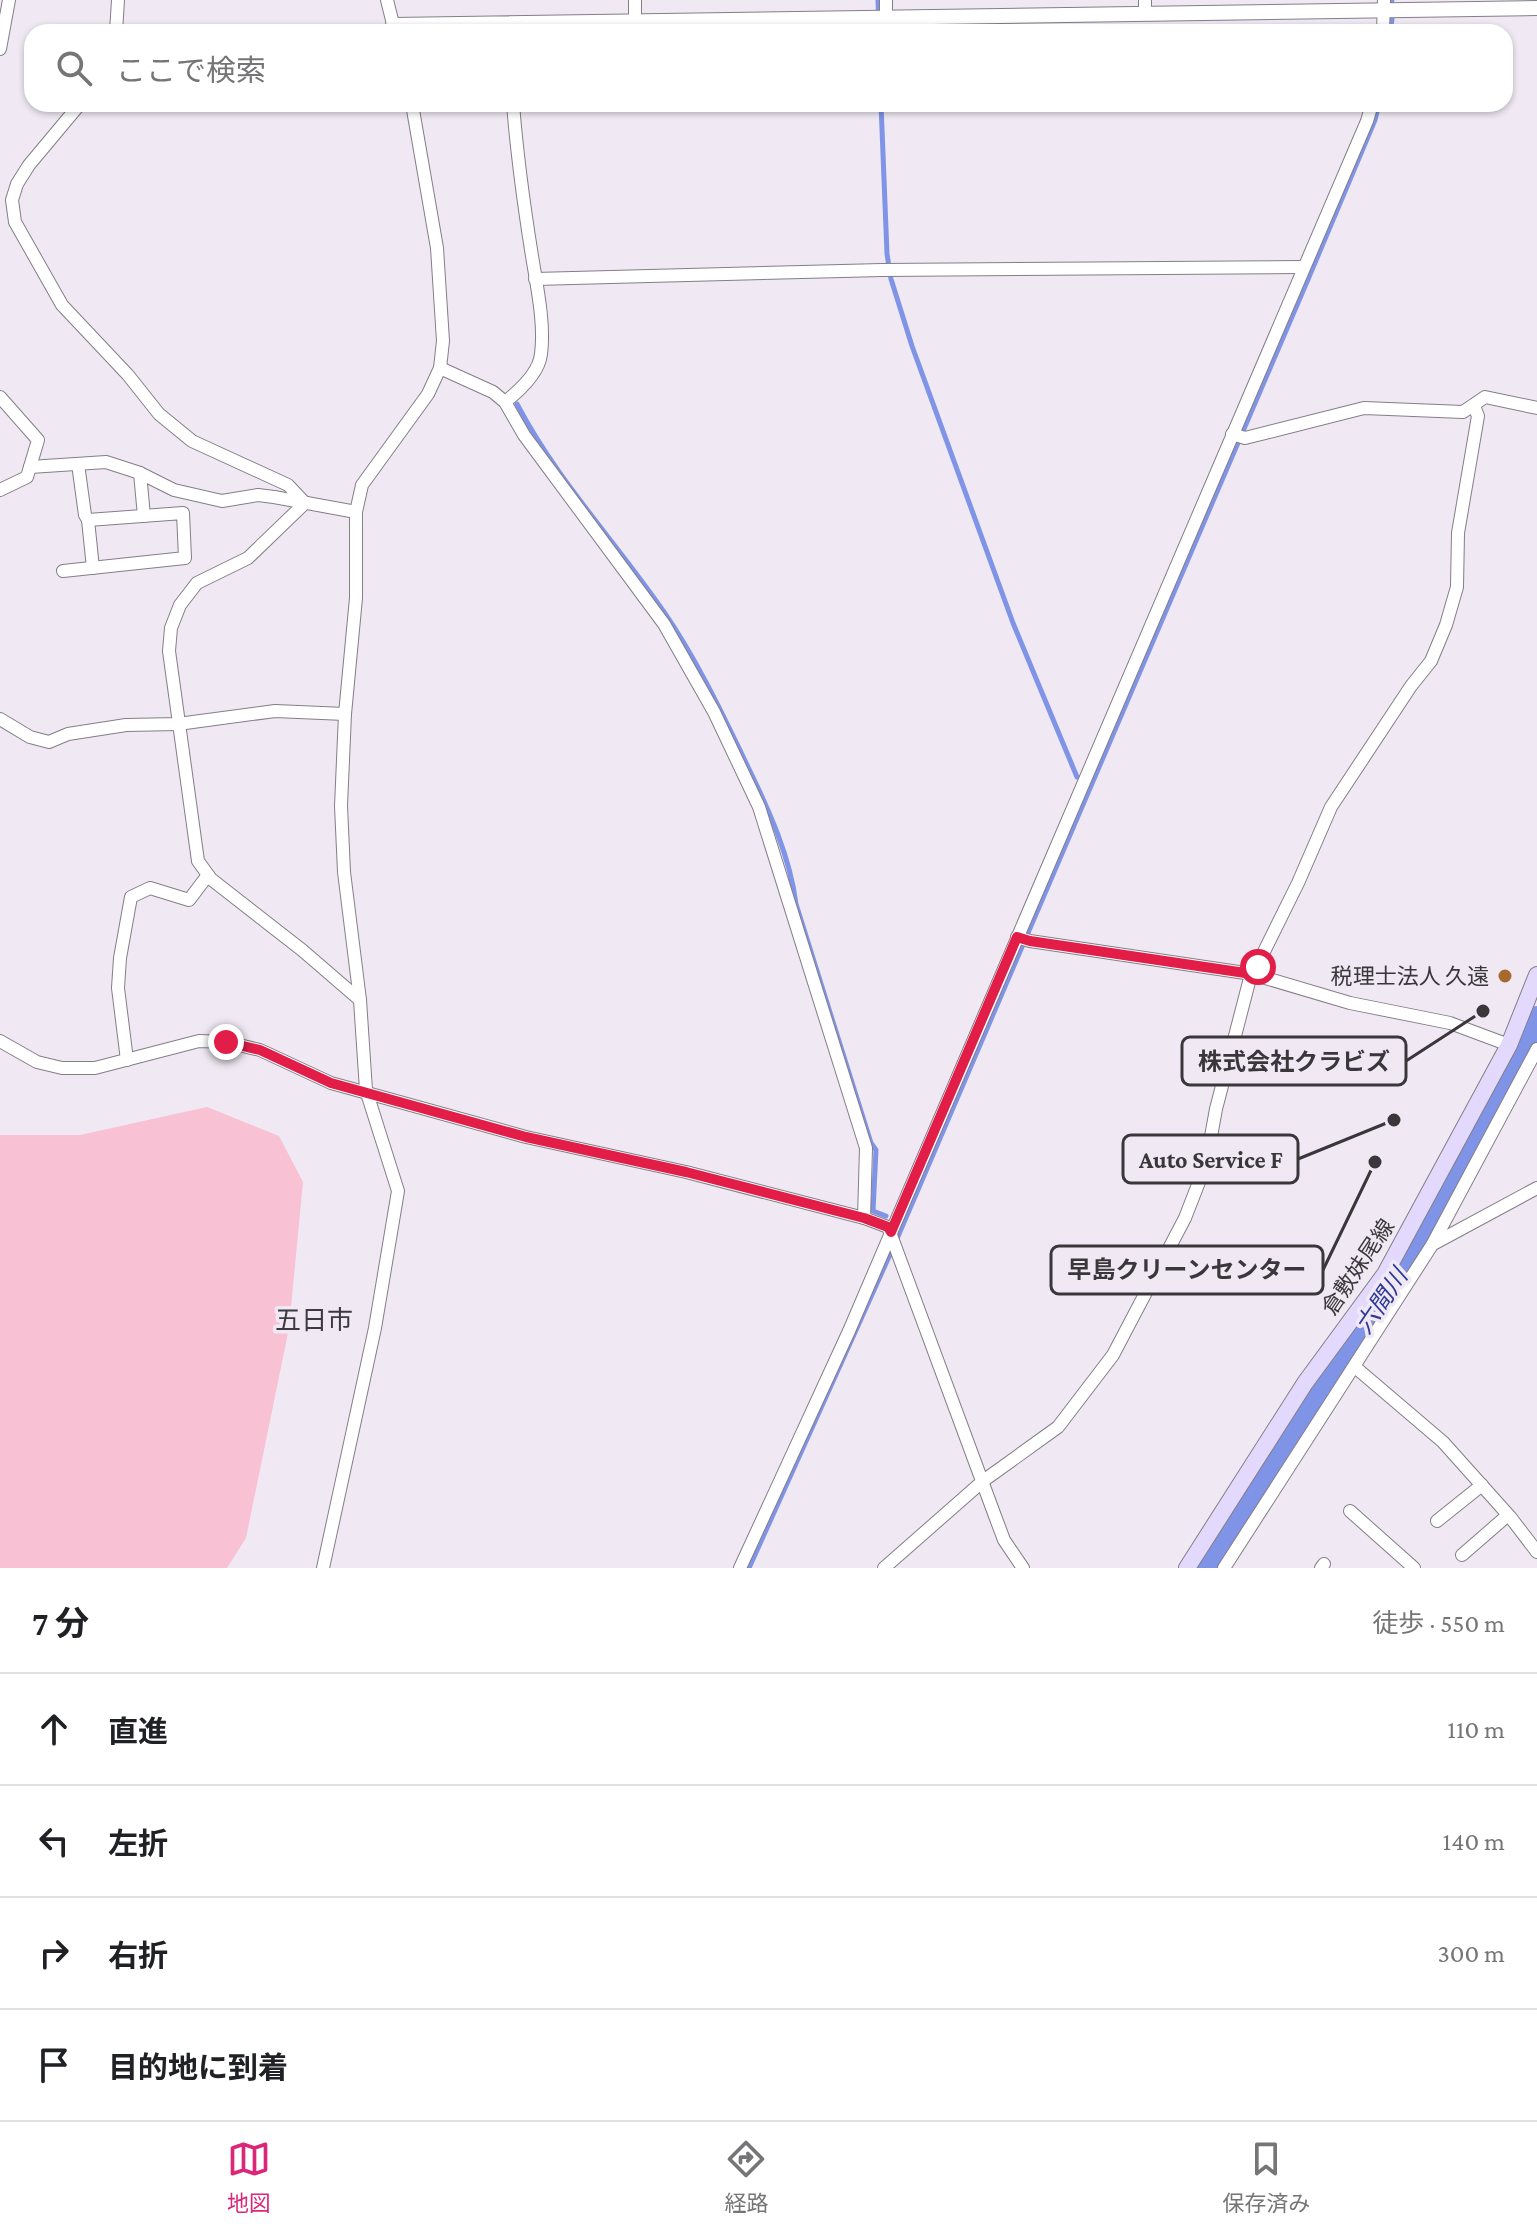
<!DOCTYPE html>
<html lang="ja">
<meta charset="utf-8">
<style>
:root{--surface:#fff;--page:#f2f2f2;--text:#202124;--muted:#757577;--line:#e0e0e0;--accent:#db2777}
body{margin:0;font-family:"Crimson Pro","Noto Sans JP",serif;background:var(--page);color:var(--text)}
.stop{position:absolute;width:24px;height:24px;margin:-18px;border:6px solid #e11d48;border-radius:50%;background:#fff}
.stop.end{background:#e11d48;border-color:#fff;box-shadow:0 2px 8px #0008}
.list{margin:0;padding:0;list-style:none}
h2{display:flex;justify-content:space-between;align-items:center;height:104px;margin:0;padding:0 32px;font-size:34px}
h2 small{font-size:26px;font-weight:400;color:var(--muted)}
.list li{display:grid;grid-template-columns:52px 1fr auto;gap:24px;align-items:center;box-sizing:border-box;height:112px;padding:0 32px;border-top:2px solid var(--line)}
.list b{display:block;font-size:30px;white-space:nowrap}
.list em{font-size:26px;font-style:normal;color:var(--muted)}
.icon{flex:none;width:44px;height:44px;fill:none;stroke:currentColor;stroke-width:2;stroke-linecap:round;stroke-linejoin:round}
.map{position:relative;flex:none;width:1537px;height:1568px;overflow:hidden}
.search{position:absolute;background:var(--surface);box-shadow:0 2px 6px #0004;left:24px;right:24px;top:24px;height:88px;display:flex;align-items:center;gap:20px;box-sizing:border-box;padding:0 28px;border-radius:24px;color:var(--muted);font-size:30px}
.sheet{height:552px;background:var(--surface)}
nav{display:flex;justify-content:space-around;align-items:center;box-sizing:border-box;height:112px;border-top:2px solid var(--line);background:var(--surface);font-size:22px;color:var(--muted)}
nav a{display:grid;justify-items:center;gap:4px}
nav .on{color:var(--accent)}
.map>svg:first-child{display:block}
.green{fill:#f9c1d4}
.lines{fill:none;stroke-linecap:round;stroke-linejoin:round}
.stream{stroke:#7f94e7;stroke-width:5}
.river{stroke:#7f94e7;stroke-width:28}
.minor-casing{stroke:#847e87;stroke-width:14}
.tertiary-casing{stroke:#847e87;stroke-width:16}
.secondary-casing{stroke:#847e87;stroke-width:18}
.minor{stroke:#fff;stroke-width:12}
.tertiary{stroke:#fff;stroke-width:14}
.secondary{stroke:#e2d9fc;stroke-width:16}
.route{stroke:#e11d48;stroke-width:10}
.poi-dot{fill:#a8692f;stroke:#f0e9f3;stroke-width:3}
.labels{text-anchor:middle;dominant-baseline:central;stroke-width:7;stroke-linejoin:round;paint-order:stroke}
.poi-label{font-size:22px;fill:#3a373b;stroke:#f0e9f3;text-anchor:end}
.street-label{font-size:22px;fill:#3a373b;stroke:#f0e9f3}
.water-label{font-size:24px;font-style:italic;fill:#2e3a9a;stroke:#f0e9f3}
.quarter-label{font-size:26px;fill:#3e3941;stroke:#f0e9f3}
.leader{fill:none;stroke:#3a373b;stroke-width:3}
.callout-dot{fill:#3a373b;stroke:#f0e9f3;stroke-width:3}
.callout{fill:#f0e9f3;stroke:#3a373b;stroke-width:3}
.callout-label{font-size:24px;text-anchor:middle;font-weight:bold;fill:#3a373b}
</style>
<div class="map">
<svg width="1537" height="1568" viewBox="0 0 1537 1568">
<rect width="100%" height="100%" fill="#f0e9f3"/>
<!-- green -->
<path class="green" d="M 207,1107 L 279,1136 L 303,1182 L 289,1328 L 246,1538 L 227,1568 L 0,1568 L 0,1135 L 80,1135 Z"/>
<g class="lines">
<!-- stream -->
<g class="stream">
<path d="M 878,0 L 879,32"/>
<path d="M 1391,3 L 1392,0"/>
<path d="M 1390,32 L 1392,19"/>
<path d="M 881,104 L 887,254 L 891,279 L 912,346 L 1013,623 L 1077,777"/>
<path d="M 517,404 C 556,479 616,542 664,612 C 697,660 723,715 748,767 C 769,810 790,857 796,904 L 871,1143 L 876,1150 L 873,1211 L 886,1216"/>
<path d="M 896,1241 L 1309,277 L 1375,120 L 1379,104"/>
<path d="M 749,1568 L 892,1250"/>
</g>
<!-- river -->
<path class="river" d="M 1203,1568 L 1284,1440 L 1419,1243 L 1537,1020"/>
<defs>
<g id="minor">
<path d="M 387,0 L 395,32"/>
<path d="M 635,0 L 635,20"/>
<path d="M 1145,14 L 1145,0"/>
<path d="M 886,18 L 886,0"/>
<path d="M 116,32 L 118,0"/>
<path d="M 1383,32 L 1384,0"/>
<path d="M 0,49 L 9,0"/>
<path d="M 80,104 L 29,165 L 17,184 L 12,200 L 15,222 L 62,305 L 128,375 L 159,414 L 192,441 L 288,485 L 305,503"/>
<path d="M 535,279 L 882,270 L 1304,267"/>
<path d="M 440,368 L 493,392 L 505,402 L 524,435 L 664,624 L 714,712 L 759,807 L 866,1148 L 864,1218"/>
<path d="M 0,397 L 38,440 L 27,477 L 0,490"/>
<path d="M 505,402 C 519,391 539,373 541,354 C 545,324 537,287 532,256 C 524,206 517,155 513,104"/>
<path d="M 1232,434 L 1245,438 L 1364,408 L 1463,412 L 1485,397 L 1537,408"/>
<path d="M 78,464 L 85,515 L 88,520 L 93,568"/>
<path d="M 30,467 L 106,462 L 140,473 L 174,490 L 222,501 L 258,495 L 274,497 L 356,512"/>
<path d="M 140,473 L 144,516"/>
<path d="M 305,503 L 248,558 L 197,583 L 180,605 L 171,628 L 169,651 L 198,861 L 211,879 L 302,950 L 360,1000"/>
<path d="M 63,571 L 185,558 L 183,513 L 88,520"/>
<path d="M 0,719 L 30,737 L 49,742 L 68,734 L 126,725 L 178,724 L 275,711 L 345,714"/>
<path d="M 1017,937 L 1030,941 L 1252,974 L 1350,1003 L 1450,1023 L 1509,1045"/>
<path d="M 0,1041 L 37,1062 L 62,1068 L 95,1068 L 199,1041 L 226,1042 L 260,1050 L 331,1083 L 526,1137 L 686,1172 L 864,1218 L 888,1227 L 995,1516 L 1004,1540 L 1023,1568"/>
<path d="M 127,1060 L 118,988 L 120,958 L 131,897 L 150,888 L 189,900 L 208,875"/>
<path d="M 1435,1243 L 1537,1188"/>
<path d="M 1355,1367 L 1443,1442 L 1511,1518 L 1537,1552"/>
<path d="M 1350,1511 L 1414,1568"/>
<path d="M 1437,1521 L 1482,1485"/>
<path d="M 1462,1555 L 1508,1515"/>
<path d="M 323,1568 L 375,1328 L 398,1191 L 366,1090 L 360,1000 L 344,872 L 341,806 L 345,714 L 356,598 L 356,512 L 362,485 L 428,394 L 440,368 L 443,341 L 437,248 L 412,104"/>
<path d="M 740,1568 L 849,1331 L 1367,121 L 1372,104"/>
<path d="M 884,1568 L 983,1481 L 1058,1427 L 1113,1355 L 1185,1218 L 1206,1164 L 1216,1109 L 1249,982 L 1298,883 L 1331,807 L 1411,686 L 1431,661 L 1446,625 L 1457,587 L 1458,533 L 1478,416 L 1474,406"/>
<path d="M 1224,1568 L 1432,1245 L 1537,1049"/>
<path d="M 1321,1568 L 1324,1564"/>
</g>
<path id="tertiary" d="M 393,25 L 1537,8"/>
<path id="secondary" d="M 1187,1568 L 1305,1383 L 1385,1274 L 1509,1045 L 1537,975"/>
</defs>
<!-- minor casing -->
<use href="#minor" class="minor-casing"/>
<!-- tertiary casing -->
<use href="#tertiary" class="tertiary-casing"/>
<!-- secondary casing -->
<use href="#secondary" class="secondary-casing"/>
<!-- minor -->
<use href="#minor" class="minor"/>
<!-- tertiary -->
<use href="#tertiary" class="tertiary"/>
<!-- secondary -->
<use href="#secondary" class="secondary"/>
</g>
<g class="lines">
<!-- route -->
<path class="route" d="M 226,1042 L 260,1050 L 331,1083 L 526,1137 L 686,1172 L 864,1218 L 888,1227 L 891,1232 L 1017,937 L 1030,941 L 1252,974 L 1258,967"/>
</g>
<!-- markers -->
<circle class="poi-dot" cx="1505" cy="976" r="8"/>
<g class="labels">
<!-- poi labels -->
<g class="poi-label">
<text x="1489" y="976">税理士法人 久遠</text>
</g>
<!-- street labels -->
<g class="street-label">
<text transform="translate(1358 1267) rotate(-56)">倉敷妹尾線</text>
</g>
<!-- water labels -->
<g class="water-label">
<text transform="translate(1381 1301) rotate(-56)">六間川</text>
</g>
<!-- quarter labels -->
<g class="quarter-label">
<text x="314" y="1320">五日市</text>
</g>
</g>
<!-- callouts -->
<path class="leader" d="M1483 1011L1406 1061M1394 1120L1298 1159M1375 1162L1323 1270"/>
<g class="callout-dot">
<circle cx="1483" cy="1011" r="8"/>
<circle cx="1394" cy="1120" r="8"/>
<circle cx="1375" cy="1162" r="8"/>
</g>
<g class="callout">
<rect x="1182" y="1037" width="224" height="48" rx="8"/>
<rect x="1123" y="1135" width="175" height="48" rx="8"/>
<rect x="1051" y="1246" width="272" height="48" rx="8"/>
</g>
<g class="callout-label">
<text x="1294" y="1070">株式会社クラビズ</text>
<text x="1211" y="1168">Auto Service F</text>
<text x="1187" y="1278">早島クリーンセンター</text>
</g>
</svg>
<div class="stop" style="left:1258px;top:967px"></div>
<div class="stop end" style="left:226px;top:1042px"></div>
<div class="search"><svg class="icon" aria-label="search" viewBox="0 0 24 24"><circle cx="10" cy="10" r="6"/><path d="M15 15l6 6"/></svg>ここで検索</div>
</div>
<section class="sheet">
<h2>7 分<small>徒歩 · 550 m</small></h2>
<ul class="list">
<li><svg class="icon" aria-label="ahead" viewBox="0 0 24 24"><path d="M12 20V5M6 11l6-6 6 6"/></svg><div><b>直進</b></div><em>110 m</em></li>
<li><svg class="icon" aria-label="left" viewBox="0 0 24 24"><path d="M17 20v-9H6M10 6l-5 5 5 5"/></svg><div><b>左折</b></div><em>140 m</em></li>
<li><svg class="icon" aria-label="right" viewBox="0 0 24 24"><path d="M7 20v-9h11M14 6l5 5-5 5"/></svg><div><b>右折</b></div><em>300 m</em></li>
<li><svg class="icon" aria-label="arrive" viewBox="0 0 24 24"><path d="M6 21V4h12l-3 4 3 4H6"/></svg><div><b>目的地に到着</b></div></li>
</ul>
</section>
<nav>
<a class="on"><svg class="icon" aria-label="map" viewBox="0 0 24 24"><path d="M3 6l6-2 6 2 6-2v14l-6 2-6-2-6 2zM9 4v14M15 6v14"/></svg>地図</a>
<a><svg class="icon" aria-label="directions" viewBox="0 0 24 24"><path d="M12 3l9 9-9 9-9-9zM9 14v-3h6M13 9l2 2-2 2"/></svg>経路</a>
<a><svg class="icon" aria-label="saved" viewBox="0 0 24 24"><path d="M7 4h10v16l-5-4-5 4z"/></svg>保存済み</a>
</nav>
